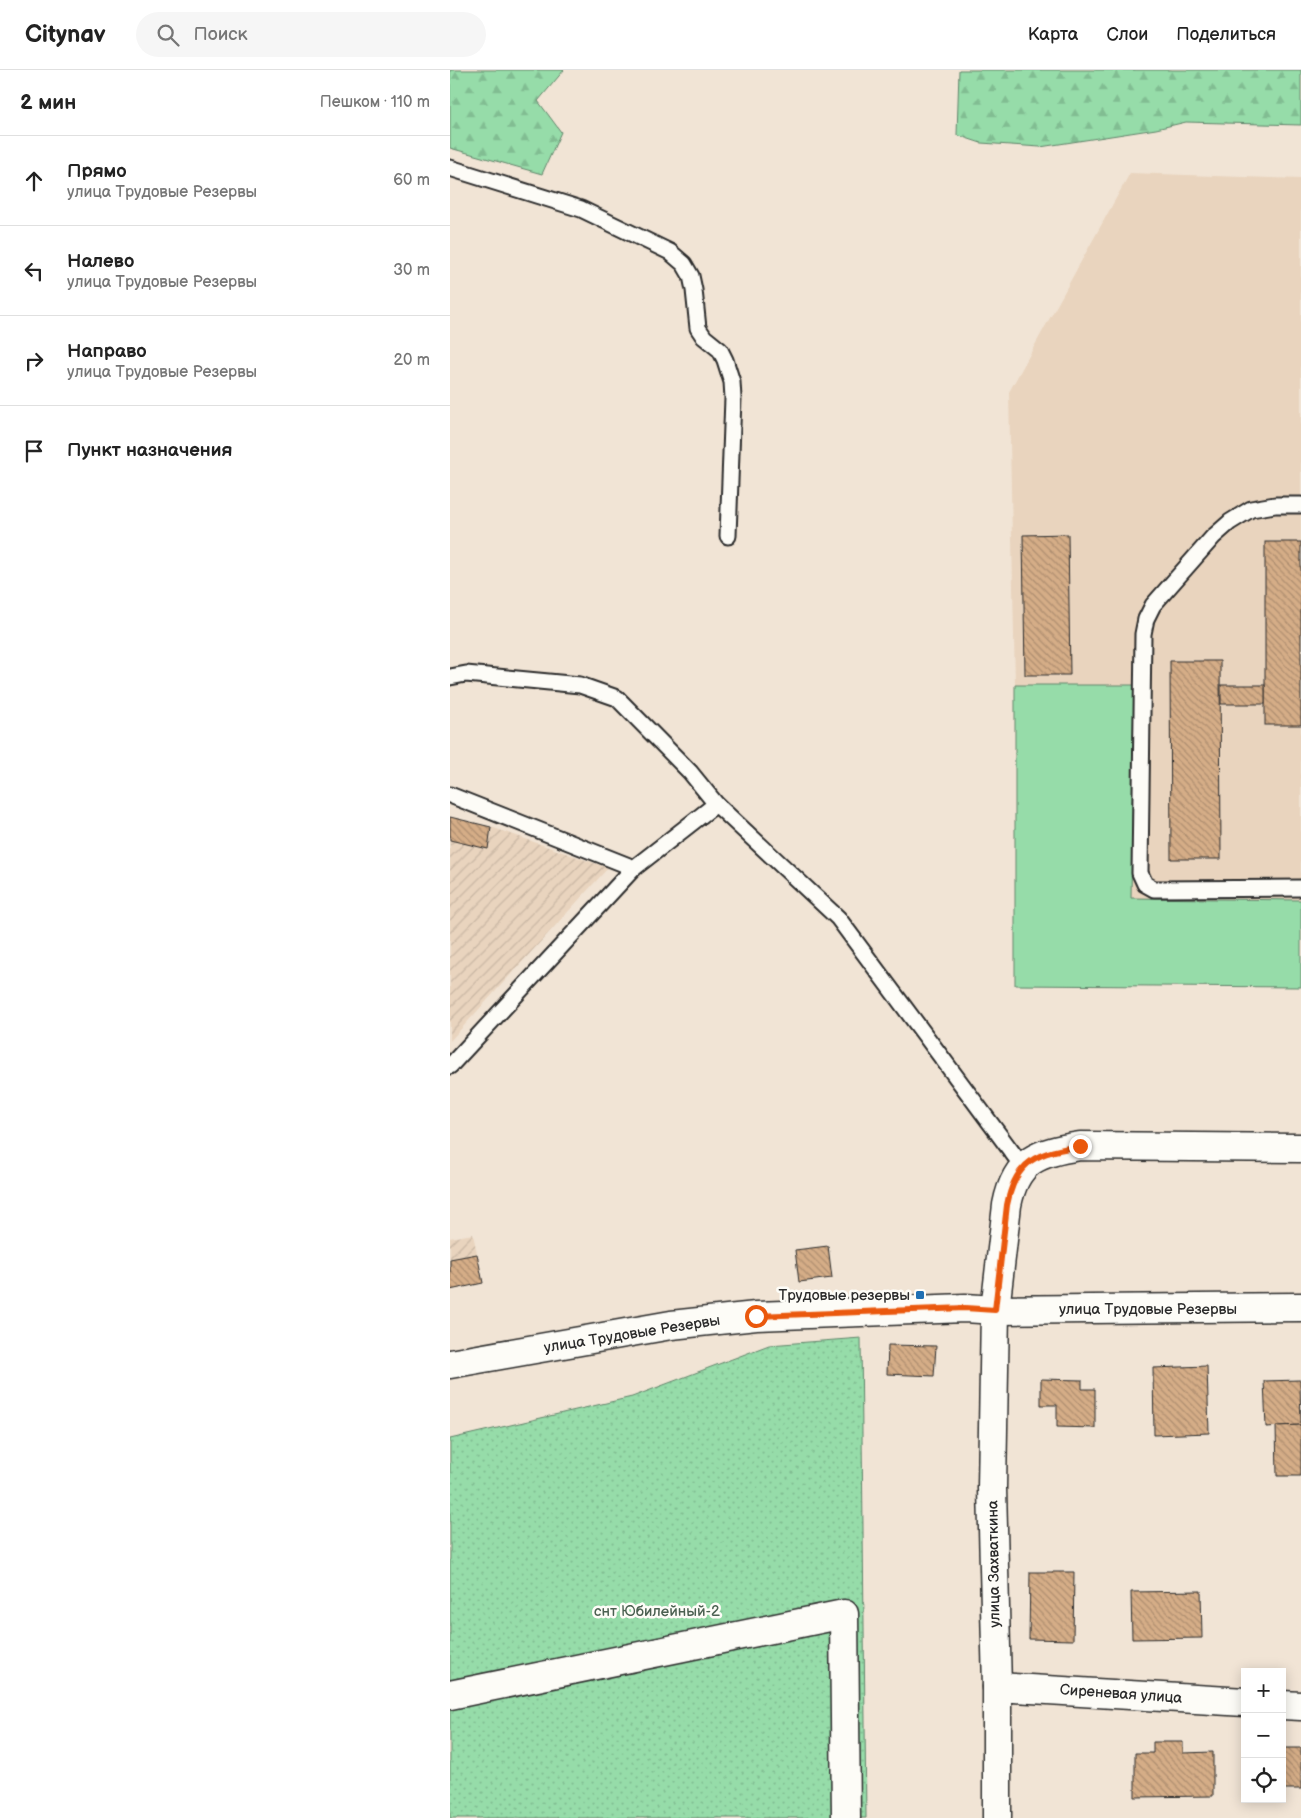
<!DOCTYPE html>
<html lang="ru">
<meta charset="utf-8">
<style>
:root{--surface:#fff;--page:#f6f6f6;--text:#222;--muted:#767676;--line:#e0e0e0}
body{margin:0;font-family:"Balsamiq Sans",sans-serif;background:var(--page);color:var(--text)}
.controls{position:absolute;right:15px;bottom:15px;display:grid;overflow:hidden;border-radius:0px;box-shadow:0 2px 12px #0003}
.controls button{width:45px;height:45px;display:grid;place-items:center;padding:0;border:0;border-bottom:1px solid var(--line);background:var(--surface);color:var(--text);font:25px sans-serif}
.stop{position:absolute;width:15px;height:15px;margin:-11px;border:4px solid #ea580c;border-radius:50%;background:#fff}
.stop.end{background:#ea580c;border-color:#fff;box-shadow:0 1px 5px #0008}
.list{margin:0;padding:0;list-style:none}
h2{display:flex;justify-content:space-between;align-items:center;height:65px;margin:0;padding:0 20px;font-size:21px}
h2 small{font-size:16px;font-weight:400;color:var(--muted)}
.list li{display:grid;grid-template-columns:32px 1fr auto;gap:15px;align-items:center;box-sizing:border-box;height:90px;padding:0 20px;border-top:1px solid var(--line)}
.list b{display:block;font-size:19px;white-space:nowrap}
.list p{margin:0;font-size:16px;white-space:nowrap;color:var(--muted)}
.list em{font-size:16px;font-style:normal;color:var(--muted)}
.icon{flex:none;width:28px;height:28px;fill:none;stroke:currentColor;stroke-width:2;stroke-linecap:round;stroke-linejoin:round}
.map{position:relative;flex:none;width:851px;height:1748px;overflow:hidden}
header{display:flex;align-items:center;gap:30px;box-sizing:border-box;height:70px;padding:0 25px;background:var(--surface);border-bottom:1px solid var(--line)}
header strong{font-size:24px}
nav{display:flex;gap:28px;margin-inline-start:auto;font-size:18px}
.search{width:350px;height:45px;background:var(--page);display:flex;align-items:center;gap:12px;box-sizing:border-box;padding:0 18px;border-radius:28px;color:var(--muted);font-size:19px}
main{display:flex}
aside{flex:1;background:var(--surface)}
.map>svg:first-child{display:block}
.built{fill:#e9d4be}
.industrial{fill:url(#industrial-furrows)}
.grass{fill:#96dca9;stroke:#60846a}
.forest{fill:url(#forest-firs);stroke:#60846a}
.garden{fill:url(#garden-dots);stroke:#60846a}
.building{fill:url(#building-back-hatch);stroke:#2b2b2b}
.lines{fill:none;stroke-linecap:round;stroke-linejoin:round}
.lane-casing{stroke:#2b2b2b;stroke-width:19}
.street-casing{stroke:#2b2b2b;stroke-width:31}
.lane{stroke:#fdfcf7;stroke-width:15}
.street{stroke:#fdfcf7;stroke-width:28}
.route{stroke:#ea580c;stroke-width:6}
.poi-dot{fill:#1f6fb2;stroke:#fdfcf7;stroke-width:2}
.labels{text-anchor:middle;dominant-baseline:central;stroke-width:5;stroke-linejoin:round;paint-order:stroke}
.poi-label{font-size:15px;fill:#2b2b2b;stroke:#fdfcf7;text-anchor:end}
.street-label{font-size:15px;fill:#2b2b2b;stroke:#fdfcf7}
.park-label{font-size:15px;fill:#4b6051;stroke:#fdfcf7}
</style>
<header>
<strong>Citynav</strong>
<div class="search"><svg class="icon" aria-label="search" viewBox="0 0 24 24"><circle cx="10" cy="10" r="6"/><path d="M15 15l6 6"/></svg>Поиск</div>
<nav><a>Карта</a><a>Слои</a><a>Поделиться</a></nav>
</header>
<main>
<aside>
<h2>2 мин<small>Пешком · 110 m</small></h2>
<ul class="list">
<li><svg class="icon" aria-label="ahead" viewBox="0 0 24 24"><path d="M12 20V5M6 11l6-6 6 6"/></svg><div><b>Прямо</b><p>улица Трудовые Резервы</p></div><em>60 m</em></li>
<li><svg class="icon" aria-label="left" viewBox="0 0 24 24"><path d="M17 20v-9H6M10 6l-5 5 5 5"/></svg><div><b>Налево</b><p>улица Трудовые Резервы</p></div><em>30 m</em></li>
<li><svg class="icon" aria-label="right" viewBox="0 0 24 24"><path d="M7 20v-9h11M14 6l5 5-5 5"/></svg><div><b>Направо</b><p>улица Трудовые Резервы</p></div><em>20 m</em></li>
<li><svg class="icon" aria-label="arrive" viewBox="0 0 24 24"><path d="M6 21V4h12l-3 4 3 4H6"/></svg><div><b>Пункт назначения</b></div></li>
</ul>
</aside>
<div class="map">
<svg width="851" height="1748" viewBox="0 0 851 1748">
<defs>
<pattern id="industrial-furrows" width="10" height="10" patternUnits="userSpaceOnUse" patternTransform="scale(1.25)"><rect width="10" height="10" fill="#e9d4be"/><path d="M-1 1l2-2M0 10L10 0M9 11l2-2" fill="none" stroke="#c8b6a3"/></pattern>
<pattern id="forest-firs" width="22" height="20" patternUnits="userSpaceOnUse" patternTransform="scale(1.25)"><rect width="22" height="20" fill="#96dca9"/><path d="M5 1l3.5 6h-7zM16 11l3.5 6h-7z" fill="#81bd92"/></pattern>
<pattern id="garden-dots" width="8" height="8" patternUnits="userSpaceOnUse" patternTransform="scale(1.25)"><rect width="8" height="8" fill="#96dca9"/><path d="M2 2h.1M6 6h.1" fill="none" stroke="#81bd92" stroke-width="1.8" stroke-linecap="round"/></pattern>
<pattern id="building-back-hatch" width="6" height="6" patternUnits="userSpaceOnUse" patternTransform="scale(1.25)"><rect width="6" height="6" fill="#d5ad87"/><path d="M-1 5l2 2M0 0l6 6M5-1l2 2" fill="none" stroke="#ad8d6f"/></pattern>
</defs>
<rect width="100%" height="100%" fill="#f1e4d5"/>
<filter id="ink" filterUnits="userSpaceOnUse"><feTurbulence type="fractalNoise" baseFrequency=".02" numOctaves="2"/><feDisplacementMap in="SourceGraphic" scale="10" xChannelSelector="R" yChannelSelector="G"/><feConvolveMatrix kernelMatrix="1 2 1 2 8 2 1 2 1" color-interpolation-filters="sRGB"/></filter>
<g filter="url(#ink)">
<!-- built -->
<path class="built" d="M 680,103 L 851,109 L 851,917 L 565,915 L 565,615 L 559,322 Z"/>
<!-- industrial -->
<g class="industrial">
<path d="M 0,747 L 41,757 L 158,798 L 0,971 Z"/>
<path d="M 23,1164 L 33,1213 L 0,1220 L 0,1168 Z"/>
</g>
<!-- grass -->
<path class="grass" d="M 565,615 L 684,615 L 681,828 L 851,830 L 851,917 L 565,915 Z"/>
<!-- forest -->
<g class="forest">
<path d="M 0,0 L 114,0 L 88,31 L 111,62 L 92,104 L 0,78 Z"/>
<path d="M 509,0 L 851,0 L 851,55 L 736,52 L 706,59 L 590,77 L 531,73 L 507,65 Z"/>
</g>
<!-- garden -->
<path class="garden" d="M 411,1268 L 416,1748 L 0,1748 L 0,1369 L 182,1327 L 319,1275 Z"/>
<!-- building -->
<g class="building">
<path d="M 618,464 L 620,605 L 575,605 L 573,465 Z"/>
<rect x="815" y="472" width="36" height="183"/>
<path d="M 720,591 L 770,591 L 771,789 L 721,789 Z"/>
<rect x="771" y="615" width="44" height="19"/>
<path d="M 0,747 L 41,757 L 38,779 L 0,770 Z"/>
<path d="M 378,1176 L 382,1208 L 349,1212 L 345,1180 Z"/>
<path d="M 27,1184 L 33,1213 L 0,1220 L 0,1189 Z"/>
<path d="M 438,1275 L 486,1276 L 484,1306 L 437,1304 Z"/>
<path d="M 757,1296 L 759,1363 L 704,1365 L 703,1298 Z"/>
<path d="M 591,1309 L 632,1310 L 632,1319 L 645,1319 L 645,1358 L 607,1357 L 607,1335 L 591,1335 Z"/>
<path d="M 850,1310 L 851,1355 L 816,1357 L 814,1311 Z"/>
<path d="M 851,1355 L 851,1406 L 827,1406 L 826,1356 Z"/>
<path d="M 580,1502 L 624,1502 L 623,1570 L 579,1569 Z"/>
<path d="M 751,1521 L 752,1568 L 682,1569 L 681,1522 Z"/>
<path d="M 703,1672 L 733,1672 L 733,1683 L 763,1682 L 763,1726 L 685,1727 L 685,1683 L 703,1683 Z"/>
<rect x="832" y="1678" width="19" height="41"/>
</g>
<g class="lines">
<defs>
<g id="lane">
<path d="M 0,98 L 131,139 L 220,182 L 234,194 L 241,206 L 244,220 L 248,258 L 254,267 L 270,280 L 275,290 L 282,312 L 283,328 L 278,466"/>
<path d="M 851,435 L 825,435 L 801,439 L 780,452 L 763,467 L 703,535 L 696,549 L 693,564 L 690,803 L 695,814 L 704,819 L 851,818"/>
<path d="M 0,607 L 16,604 L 130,615 L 167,628 L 240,702 L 266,734 L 388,848 L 573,1097"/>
<path d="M 0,725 L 184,798"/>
<path d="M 0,996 L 184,798 L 266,734"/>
</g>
<g id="street">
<path d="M 0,1294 L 221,1255 L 306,1246 L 515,1238 L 545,1240 L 851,1237"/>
<path d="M 547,1617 L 795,1632"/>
<path d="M 0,1625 L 394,1544 L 396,1748"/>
<path d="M 832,1635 L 851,1636"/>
<path d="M 547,1748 L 547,1617 L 542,1418 L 545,1240 L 557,1135 C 566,1089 588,1083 630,1076 L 851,1078"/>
</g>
</defs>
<!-- lane casing -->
<use href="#lane" class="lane-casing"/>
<!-- street casing -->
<use href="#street" class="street-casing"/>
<!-- lane -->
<use href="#lane" class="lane"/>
<!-- street -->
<use href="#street" class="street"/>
</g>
</g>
<g class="lines" filter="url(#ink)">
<!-- route -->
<path class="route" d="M 306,1246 L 515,1238 L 545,1240 L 557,1135 C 566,1089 588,1083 630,1076"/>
</g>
<!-- markers -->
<rect class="poi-dot" x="465" y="1220" width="10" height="10" rx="2.5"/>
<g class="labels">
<!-- poi labels -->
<g class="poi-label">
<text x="460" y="1225">Трудовые резервы</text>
</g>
<!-- street labels -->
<g class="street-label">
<text x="698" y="1239">улица Трудовые Резервы</text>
<text transform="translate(182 1264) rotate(-9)">улица Трудовые Резервы</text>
<text transform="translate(544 1494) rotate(-91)">улица Захваткина</text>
<text transform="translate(671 1624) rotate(4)">Сиреневая улица</text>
</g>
<!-- park labels -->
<g class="park-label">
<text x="207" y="1541">снт Юбилейный-2</text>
</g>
</g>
</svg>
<div class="controls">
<button>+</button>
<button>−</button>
<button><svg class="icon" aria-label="locate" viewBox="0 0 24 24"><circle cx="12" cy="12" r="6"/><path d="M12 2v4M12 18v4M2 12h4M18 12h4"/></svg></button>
</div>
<div class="stop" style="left:306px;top:1246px"></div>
<div class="stop end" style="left:630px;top:1076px"></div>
</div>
</main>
